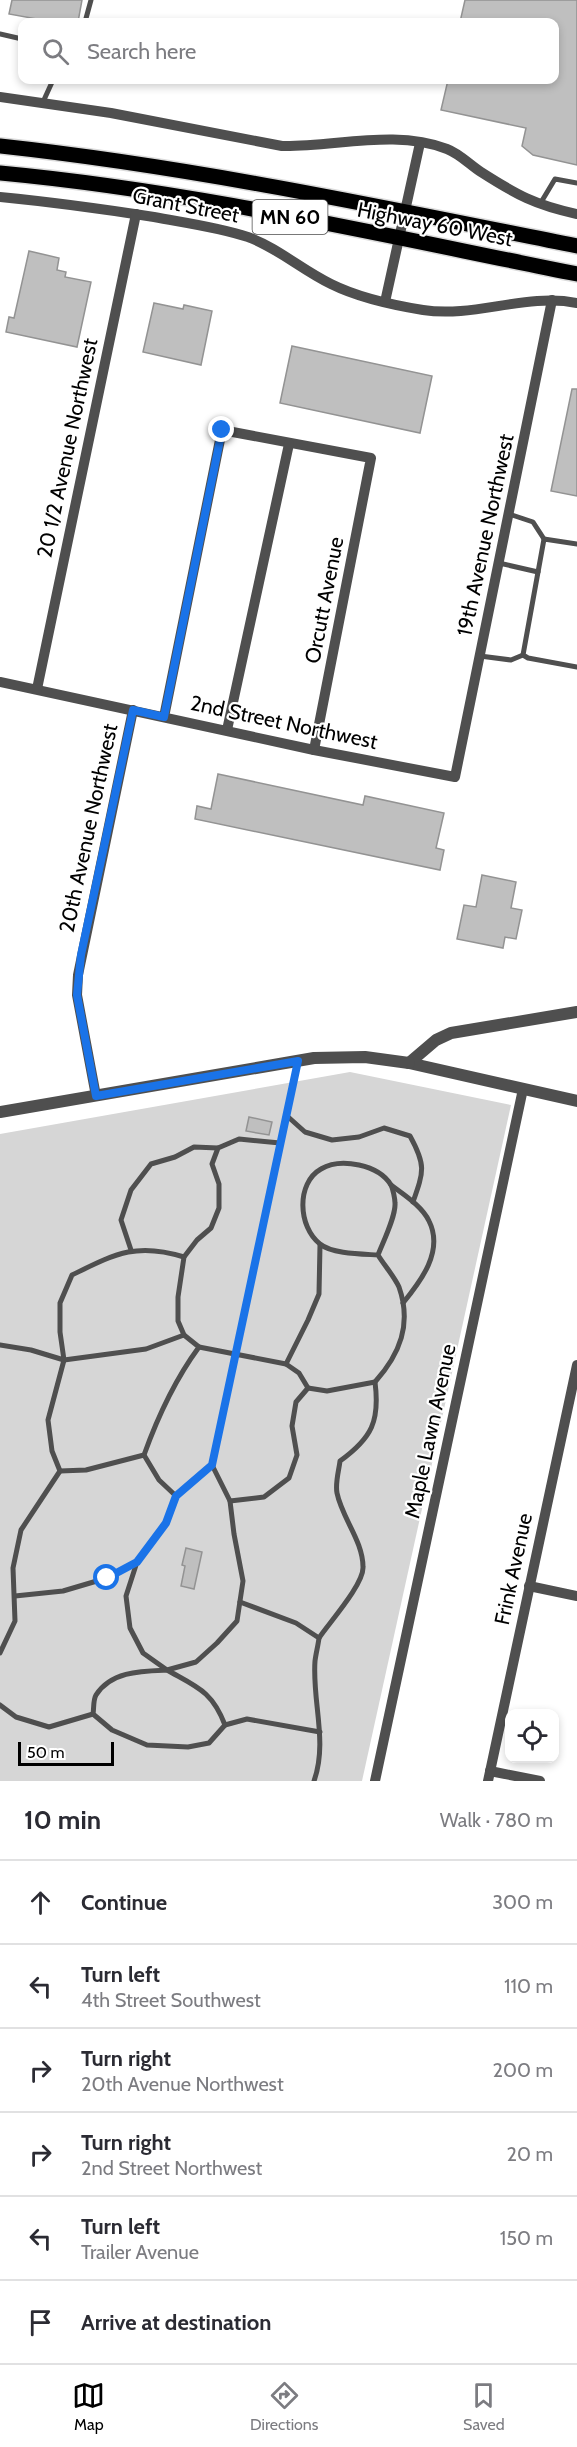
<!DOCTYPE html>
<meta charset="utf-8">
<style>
:root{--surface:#fff;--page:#f2f2f3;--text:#2b2b33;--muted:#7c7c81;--line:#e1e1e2;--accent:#000}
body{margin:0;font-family:Cabin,sans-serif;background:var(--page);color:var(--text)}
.controls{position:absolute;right:18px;bottom:18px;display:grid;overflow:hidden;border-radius:12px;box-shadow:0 3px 9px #0003}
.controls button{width:54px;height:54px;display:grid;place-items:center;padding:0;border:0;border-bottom:2px solid var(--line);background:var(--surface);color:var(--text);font:30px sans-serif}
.scale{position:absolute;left:18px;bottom:15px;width:96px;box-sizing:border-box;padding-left:6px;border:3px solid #000;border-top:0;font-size:16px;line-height:21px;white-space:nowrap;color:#000;-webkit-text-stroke:4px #fff;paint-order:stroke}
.stop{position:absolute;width:18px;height:18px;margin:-14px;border:4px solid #1a73e8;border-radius:50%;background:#fff}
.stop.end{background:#1a73e8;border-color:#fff;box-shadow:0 2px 6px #0008}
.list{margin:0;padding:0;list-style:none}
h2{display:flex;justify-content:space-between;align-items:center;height:78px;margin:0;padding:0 24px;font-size:26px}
h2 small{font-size:20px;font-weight:400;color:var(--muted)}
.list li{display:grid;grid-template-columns:39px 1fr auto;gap:18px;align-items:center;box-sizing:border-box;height:84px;padding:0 24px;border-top:2px solid var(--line)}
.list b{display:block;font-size:22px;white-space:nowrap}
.list p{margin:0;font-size:20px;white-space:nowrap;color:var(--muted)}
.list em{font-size:20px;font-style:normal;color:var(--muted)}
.icon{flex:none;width:33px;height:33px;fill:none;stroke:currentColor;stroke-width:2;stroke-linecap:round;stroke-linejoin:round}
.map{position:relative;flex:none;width:577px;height:1781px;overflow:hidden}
.search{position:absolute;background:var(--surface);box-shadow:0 3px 9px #0003;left:18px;right:18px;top:18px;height:66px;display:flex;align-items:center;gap:15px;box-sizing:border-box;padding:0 21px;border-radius:12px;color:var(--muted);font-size:22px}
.sheet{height:582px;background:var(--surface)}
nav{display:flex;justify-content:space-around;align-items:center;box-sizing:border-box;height:84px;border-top:2px solid var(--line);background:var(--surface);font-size:16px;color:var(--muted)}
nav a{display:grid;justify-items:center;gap:3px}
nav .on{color:var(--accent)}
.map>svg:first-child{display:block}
.green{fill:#d6d6d6}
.building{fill:#bfbfbf;stroke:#939393;stroke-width:1.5}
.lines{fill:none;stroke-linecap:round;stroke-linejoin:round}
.primary-casing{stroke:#dbdbdb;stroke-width:18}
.service{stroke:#4f4f4f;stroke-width:5}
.minor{stroke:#4f4f4f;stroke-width:10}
.tertiary{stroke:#4f4f4f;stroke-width:12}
.primary{stroke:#000;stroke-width:15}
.route{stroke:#1a73e8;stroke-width:8}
.labels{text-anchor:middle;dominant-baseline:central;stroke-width:4.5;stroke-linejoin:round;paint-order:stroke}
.shield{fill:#fff;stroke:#4c4c4c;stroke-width:1.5}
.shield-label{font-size:20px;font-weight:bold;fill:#000}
.street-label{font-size:21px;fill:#000;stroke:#fff}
</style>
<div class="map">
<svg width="577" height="1781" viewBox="0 0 577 1781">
<rect width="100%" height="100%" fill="#fff"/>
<!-- green -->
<path class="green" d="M 350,1072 L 511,1105 L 362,1781 L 0,1781 L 0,1134 Z"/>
<!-- building -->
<g class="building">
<path d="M 12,0 L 82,0 L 78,22 L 53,22 L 9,14 Z"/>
<path d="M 465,0 L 577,0 L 577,165 L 533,155 L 522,146 L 526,128 L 441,110 L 448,80 L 555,80 L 555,22 L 460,22 Z"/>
<path d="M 29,251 L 59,258 L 57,270 L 66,272 L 65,277 L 91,282 L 77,347 L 6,332 L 9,317 L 14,318 Z"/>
<path d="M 154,303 L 183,309 L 184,305 L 212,311 L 201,365 L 143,352 Z"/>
<path d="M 292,346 L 432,376 L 420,433 L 280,403 Z"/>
<path d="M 572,389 L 577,389 L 577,496 L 551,491 Z"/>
<path d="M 218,774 L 363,805 L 365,796 L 444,813 L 436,848 L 444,850 L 440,870 L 195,819 L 197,806 L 211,809 Z"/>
<path d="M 482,875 L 516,882 L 511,908 L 522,910 L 516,939 L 505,937 L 503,948 L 457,939 L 464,905 L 476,907 Z"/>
<path d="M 249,1117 L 272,1122 L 269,1135 L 246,1131 Z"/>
<path d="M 186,1548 L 202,1552 L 194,1589 L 181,1586 L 185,1566 L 182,1565 Z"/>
</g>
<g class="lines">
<defs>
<g id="primary">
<path d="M 0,146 C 194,167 386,208 577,246"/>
<path d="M 0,173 C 194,191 386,236 577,274"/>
</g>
</defs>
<!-- primary casing -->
<use href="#primary" class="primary-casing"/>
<!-- service -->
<g class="service">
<path d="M 85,22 L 91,0"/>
<path d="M 0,34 L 22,39"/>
<path d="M 43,102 L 53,80"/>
<path d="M 540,204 L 555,179 L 577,183"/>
<path d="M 509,514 L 533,522 L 544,539"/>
<path d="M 577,544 L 544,539 L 523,655 L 528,658 L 577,667"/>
<path d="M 499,563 L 538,572"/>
<path d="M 480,656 L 511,660 L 523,655"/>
<path d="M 286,1115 L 305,1132 L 332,1140 L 359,1137 L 384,1128 L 410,1136 C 426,1165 424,1171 413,1202"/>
<path d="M 391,1185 C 404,1195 422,1206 429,1221 C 444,1251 421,1281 403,1303"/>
<path d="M 131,1250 L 121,1220 L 131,1190 L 151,1164 L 175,1157 L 194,1147 L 218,1148"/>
<path d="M 184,1257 C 136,1242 115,1254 72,1275 L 60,1303 L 60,1332 L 64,1360 L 48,1420 L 52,1451 L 60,1471 L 86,1470 L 144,1455 C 158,1416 174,1381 199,1347 L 184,1335"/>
<path d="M 0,1345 L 31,1350 L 64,1360 L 146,1349 L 184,1335 L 178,1321 L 178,1297 L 184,1257 L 197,1240 L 211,1228 L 219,1208 L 219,1184 L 212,1164 L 218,1148 L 239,1139 L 280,1143"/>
<path d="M 199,1347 L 286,1364 L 299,1373 L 308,1388 L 296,1402 L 292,1426 L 297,1455 L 289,1478 L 264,1497 L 230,1501"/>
<path d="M 286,1364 L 308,1320 L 319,1294 L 320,1245"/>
<path d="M 308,1388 L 327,1391 L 375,1382"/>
<path d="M 144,1455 L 159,1480 L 176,1496"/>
<path d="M 212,1465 L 230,1501 L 234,1534 L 243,1581 L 237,1621 L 217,1643 L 196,1662 L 167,1670 L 143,1653 L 130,1628 L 126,1596 L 137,1562 L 166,1523 L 176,1496 L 212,1465 L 298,1062"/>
<path d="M 15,1596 L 63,1591 L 107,1578 L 137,1562"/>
<path d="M 240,1602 L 296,1623 L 319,1638 C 318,1646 316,1653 315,1661 C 312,1701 328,1742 314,1781"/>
<path d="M 319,1638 C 329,1623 364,1584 363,1567 C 363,1541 342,1518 337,1493 C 335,1483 339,1470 340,1461 C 372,1438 380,1421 375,1382 C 400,1354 412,1324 399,1287 C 394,1276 384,1265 378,1255 C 383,1242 396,1216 395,1203 C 395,1199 393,1189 391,1185 C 379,1165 341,1157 321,1169 C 296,1183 298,1227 320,1244 C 332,1254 362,1254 378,1255"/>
<path d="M 0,1653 L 15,1621 L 13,1568 L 21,1530 L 60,1471"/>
<path d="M 167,1670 C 197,1687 212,1691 225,1725 L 209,1743 L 188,1747 L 147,1745 L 112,1730 L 93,1714 C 94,1709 93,1700 96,1695 C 111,1671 142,1671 167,1670 Z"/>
<path d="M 0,1705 L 16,1717 L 49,1727 L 93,1714"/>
<path d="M 225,1725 L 247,1719 L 320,1732"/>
</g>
<!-- minor -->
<g class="minor">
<path d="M 0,97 L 111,113 L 282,146 C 336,147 395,129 447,149 C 460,154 470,165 481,172 C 517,195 535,205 577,214"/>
<path d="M 0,197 C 51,202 103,209 154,217 C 186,223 217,227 248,237 C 278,248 302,270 331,284 C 359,298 392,305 423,310 C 475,318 525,293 577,303"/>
<path d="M 385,302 L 420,143"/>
<path d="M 0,682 L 314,750 L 455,777 L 552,300"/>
<path d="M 37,689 L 136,214"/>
<path d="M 164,717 L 222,430 L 371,458 L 314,750"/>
<path d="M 227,730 L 289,444"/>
<path d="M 96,1096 L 77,995 L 78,975 L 133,710"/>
<path d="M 529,1586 L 577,1596"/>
<path d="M 490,1771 L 540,1781"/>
<path d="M 375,1781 L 523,1089"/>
<path d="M 488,1781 L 577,1365"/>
</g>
<!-- tertiary -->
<g class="tertiary">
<path d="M 577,1012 L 451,1033 L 436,1040 L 409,1063 L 577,1101"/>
<path d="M 0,1112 L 314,1058 L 365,1057 L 409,1063"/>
</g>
<!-- primary -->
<use href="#primary" class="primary"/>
</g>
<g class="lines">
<!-- route -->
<path class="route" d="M 107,1578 L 137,1562 L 166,1523 L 176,1496 L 212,1465 L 298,1061 L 96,1096 L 77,995 L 81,955 L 133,710 L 164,717 L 222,430"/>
</g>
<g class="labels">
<!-- shield labels -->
<rect class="shield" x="252.5" y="200" width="75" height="34" rx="4.5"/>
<g class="shield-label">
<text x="290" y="217">MN 60</text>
</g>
<!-- street labels -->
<g class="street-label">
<text transform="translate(186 205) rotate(11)">Grant Street</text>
<text transform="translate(435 224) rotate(11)">Highway 60 West</text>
<text transform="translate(67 448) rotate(-78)">20 1/2 Avenue Northwest</text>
<text transform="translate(485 535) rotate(-78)">19th Avenue Northwest</text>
<text transform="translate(324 600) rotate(-79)">Orcutt Avenue</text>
<text transform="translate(284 722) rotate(12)">2nd Street Northwest</text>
<text transform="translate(88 828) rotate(-78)">20th Avenue Northwest</text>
<text transform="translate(430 1431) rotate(-78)">Maple Lawn Avenue</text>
<text transform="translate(513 1569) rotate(-78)">Frink Avenue</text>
</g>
</g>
</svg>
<div class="controls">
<button><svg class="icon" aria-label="locate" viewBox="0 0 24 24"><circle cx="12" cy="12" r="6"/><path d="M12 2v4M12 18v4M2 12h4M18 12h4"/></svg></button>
</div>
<div class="scale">50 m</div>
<div class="stop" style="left:107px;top:1578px"></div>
<div class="stop end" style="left:222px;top:430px"></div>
<div class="search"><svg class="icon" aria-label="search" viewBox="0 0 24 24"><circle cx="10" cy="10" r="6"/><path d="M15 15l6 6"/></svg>Search here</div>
</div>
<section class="sheet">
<h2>10 min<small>Walk · 780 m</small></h2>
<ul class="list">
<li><svg class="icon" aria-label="ahead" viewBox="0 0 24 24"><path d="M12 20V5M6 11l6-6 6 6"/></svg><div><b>Continue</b></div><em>300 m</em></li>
<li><svg class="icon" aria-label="left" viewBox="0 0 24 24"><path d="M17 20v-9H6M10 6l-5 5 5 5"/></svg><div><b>Turn left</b><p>4th Street Southwest</p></div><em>110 m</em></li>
<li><svg class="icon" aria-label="right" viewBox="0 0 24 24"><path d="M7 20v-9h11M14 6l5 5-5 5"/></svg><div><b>Turn right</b><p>20th Avenue Northwest</p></div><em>200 m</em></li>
<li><svg class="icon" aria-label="right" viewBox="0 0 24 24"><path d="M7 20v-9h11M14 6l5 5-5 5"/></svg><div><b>Turn right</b><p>2nd Street Northwest</p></div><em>20 m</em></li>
<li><svg class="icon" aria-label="left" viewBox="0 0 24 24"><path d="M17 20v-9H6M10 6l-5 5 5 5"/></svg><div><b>Turn left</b><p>Trailer Avenue</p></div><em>150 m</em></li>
<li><svg class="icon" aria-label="arrive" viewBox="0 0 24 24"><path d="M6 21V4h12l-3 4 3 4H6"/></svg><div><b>Arrive at destination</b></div></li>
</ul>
</section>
<nav>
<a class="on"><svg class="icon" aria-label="map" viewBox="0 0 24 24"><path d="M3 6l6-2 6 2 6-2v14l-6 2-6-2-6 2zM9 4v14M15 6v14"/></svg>Map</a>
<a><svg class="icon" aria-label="directions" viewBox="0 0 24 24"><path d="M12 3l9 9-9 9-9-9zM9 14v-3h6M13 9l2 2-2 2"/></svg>Directions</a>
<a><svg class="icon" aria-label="saved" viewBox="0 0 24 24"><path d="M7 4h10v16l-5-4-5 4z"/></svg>Saved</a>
</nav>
